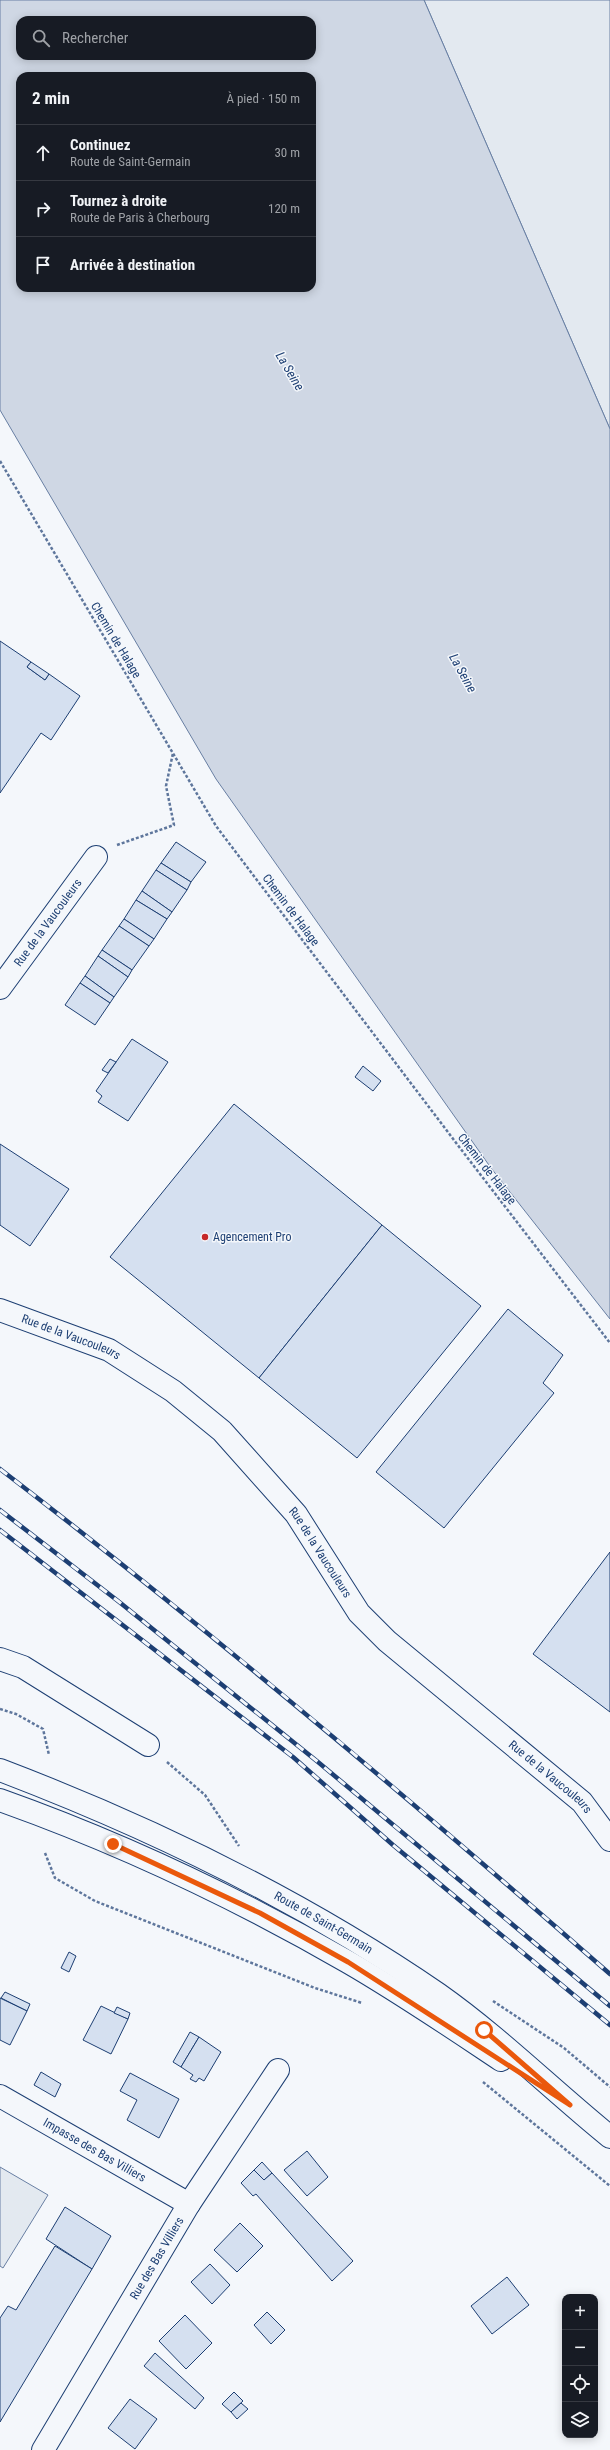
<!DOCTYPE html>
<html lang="fr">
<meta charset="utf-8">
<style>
:root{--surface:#171b24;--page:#242831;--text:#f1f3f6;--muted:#9ea1a6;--line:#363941}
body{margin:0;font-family:"Roboto Condensed",sans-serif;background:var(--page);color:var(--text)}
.controls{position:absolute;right:12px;bottom:12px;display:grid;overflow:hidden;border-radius:8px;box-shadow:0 2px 10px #0003}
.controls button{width:36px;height:36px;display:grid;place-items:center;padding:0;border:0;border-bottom:1px solid var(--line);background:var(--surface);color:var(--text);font:20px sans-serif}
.stop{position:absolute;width:12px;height:12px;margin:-9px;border:3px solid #ea580c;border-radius:50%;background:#fff}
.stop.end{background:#ea580c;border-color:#fff;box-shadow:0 1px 4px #0008}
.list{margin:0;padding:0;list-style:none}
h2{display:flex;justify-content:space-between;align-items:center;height:52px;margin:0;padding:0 16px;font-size:17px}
h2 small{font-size:13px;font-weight:400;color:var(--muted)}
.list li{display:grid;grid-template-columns:26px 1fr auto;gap:12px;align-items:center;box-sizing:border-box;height:56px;padding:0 16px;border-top:1px solid var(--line)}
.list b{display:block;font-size:15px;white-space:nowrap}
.list p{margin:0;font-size:13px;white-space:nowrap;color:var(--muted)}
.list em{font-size:13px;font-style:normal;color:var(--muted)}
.icon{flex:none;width:22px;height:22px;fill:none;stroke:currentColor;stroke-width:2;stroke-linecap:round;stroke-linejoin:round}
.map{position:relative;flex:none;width:610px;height:2450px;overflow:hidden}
.search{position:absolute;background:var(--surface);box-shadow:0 2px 10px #0003;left:16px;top:16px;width:300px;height:44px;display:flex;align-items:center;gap:10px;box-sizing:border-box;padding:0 14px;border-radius:12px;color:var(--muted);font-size:15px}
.panel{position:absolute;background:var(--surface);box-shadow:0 2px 10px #0003;left:16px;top:72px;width:300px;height:220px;border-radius:12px}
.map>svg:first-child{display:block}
.green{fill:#e3e9f0;stroke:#687fa3}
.water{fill:#cfd7e4;stroke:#687fa3;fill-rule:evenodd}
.building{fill:#d5e0f0;stroke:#1d3f73}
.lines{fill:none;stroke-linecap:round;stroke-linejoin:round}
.minor-casing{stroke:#1d3f73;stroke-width:24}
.secondary-casing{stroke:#1d3f73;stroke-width:24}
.path{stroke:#5e769c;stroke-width:2.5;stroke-dasharray:3 2;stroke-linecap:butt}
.minor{stroke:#f4f7fb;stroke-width:22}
.secondary{stroke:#f4f7fb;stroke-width:22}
.rail-casing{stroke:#1d3f73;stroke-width:4.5}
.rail{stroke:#f4f7fb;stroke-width:3;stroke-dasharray:9;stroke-linecap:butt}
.route{stroke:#ea580c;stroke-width:5}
.poi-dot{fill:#c62828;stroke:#f4f7fb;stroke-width:1.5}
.labels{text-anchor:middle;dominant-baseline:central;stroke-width:3;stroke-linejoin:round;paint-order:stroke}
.street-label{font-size:12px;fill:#1d3f73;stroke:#f4f7fb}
.poi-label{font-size:12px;fill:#1d3f73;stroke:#f4f7fb;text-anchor:start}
.water-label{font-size:13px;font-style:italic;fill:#1d3f73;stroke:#f4f7fb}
</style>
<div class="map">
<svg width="610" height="2450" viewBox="0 0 610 2450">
<rect width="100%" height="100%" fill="#f4f7fb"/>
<!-- green -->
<g class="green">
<path d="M 424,0 L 610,0 L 610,429 Z"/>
<path d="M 0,2167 L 48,2195 L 3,2268 L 0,2266 Z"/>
</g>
<!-- water -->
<path class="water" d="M 0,0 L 424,0 L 610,429 L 610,1319 L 491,1168 L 216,779 L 0,410 ZM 20,20 L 312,20 L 312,56 L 20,56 ZM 20,76 L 312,76 L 312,288 L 20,288 Z"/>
<!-- building -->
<g class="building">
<path d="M 0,641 L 31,662 L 27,667 L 45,680 L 49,674 L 80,696 L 51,740 L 41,733 L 0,793 Z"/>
<path d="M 31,662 L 49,674 L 45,680 L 27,667 Z"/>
<path d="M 176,842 L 206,862 L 191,882 L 161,863 Z"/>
<path d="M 161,863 L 191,882 L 187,890 L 156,870 Z"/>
<path d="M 156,870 L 187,890 L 172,912 L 142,891 Z"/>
<path d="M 142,891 L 172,912 L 167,919 L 136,900 Z"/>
<path d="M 136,900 L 167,919 L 154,939 L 124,919 Z"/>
<path d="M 124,919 L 154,939 L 149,946 L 119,926 Z"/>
<path d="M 119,926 L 149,946 L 132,970 L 102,950 Z"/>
<path d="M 102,950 L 132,970 L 128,977 L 98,956 Z"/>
<path d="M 98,956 L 128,977 L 114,997 L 85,976 Z"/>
<path d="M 85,976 L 114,997 L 110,1003 L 80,983 Z"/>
<path d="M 80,983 L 110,1003 L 95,1025 L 65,1005 Z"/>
<path d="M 132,1039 L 168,1062 L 128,1121 L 98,1102 L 102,1096 L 96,1091 Z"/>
<path d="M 110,1059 L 116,1062 L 108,1073 L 102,1070 Z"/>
<path d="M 363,1066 L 381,1081 L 373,1091 L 355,1077 Z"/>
<path d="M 234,1104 L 382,1225 L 259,1378 L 110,1257 Z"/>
<path d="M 0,1144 L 69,1189 L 30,1246 L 0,1225 Z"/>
<path d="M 382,1225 L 481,1306 L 357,1458 L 259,1378 Z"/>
<path d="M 508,1309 L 563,1355 L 543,1383 L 554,1393 L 444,1528 L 376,1472 Z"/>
<path d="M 610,1552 L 610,1712 L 533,1654 Z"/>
<path d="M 69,1952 L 76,1956 L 69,1972 L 61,1968 Z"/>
<path d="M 5,1992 L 30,2004 L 27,2011 L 1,1998 Z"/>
<path d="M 0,1998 L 27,2011 L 10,2045 L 0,2040 Z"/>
<path d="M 101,2006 L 128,2019 L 111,2054 L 83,2040 Z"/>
<path d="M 117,2007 L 130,2013 L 128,2019 L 114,2013 Z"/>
<path d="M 190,2032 L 199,2037 L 181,2067 L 173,2062 Z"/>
<path d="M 199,2037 L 221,2052 L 204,2081 L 199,2078 L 196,2082 L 190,2079 L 193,2075 L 181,2067 Z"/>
<path d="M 41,2072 L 61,2084 L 55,2097 L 34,2085 Z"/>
<path d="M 130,2073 L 179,2099 L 159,2138 L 127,2120 L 137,2100 L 120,2091 Z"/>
<path d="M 307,2151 L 328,2177 L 307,2196 L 284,2170 Z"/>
<path d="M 262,2162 L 272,2173 L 264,2180 L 254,2170 Z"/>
<path d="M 254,2170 L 264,2180 L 272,2173 L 353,2261 L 332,2281 L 256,2194 L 253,2196 L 241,2183 Z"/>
<path d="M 65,2207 L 111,2236 L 92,2269 L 46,2239 Z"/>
<path d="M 240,2223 L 263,2246 L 237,2272 L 214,2250 Z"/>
<path d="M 55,2246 L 92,2269 L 0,2422 L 0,2318 L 8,2306 L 16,2310 Z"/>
<path d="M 210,2264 L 230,2285 L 212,2304 L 191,2282 Z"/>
<path d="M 507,2277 L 529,2305 L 492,2334 L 471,2306 Z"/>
<path d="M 267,2312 L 285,2330 L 271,2344 L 254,2325 Z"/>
<path d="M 185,2315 L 212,2343 L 186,2369 L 159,2341 Z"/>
<path d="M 155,2353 L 204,2398 L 195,2409 L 144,2366 Z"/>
<path d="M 234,2392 L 243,2401 L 231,2412 L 222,2404 Z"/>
<path d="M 130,2399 L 157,2419 L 135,2449 L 108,2428 Z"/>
<path d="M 241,2403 L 248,2409 L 237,2419 L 231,2412 Z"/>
</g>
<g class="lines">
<defs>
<g id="minor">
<path id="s1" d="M 0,988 L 96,857"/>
<path id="s2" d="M 0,1310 L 109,1350 L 173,1391 L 222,1431 L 296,1514 L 359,1613 L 387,1641 L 582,1802 L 610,1840"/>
<path d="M 0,1659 L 23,1667 L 148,1745"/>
<path id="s3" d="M 0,2096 L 189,2204"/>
<path id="s4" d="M 43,2450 L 189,2204 L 278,2070"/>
</g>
<g id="secondary">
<path id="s5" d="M 0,1770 C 155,1829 301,1900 438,1994 C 499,2037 552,2090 610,2137"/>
<path d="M 0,1800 C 121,1843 237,1898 348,1962 C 400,1992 450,2026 501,2060"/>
</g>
</defs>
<!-- minor casing -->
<use href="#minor" class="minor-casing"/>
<!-- secondary casing -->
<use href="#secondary" class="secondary-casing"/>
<!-- path -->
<g class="path">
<path d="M 0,461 L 216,826 L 460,1148 L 610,1343"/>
<path d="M 117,845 L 174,825 L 166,786 L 173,753"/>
<path d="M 0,1709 L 16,1714 L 43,1729 L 49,1755"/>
<path d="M 167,1762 L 205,1795 L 239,1846"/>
<path d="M 45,1853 L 55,1878 L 95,1901 L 315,1988 L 362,2003"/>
<path d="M 493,2001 L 564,2048 L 610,2087"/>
<path d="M 483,2082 L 610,2186"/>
</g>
<!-- minor -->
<use href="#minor" class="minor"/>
<!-- secondary -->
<use href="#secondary" class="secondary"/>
<defs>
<g id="rail">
<path d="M 0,1469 C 210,1630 411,1800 610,1974"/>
<path d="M 0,1510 L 118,1601 L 318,1762 L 610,2006"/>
<path d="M 0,1530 L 293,1757 L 393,1845 L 610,2025"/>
</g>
</defs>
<!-- rail casing -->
<use href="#rail" class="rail-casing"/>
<!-- rail -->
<use href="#rail" class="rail"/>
</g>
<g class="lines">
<!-- route -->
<path class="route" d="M 113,1844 L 260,1913 L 348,1962 L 570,2105 L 484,2030"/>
</g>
<!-- markers -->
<circle class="poi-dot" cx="205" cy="1237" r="4"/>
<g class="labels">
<!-- street labels -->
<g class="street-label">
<text transform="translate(116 640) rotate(59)">Chemin de Halage</text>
<text transform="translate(291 910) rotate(53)">Chemin de Halage</text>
<text stroke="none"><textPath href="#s1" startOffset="81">Rue de la Vaucouleurs</textPath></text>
<text transform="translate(487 1169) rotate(52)">Chemin de Halage</text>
<text stroke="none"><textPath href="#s2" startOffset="76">Rue de la Vaucouleurs</textPath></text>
<text stroke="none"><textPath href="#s2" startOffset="412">Rue de la Vaucouleurs</textPath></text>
<text stroke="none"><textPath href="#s2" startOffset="736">Rue de la Vaucouleurs</textPath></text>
<text stroke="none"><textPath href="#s5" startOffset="358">Route de Saint-Germain</textPath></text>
<text stroke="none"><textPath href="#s3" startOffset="109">Impasse des Bas Villiers</textPath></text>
<text stroke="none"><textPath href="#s4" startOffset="223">Rue des Bas Villiers</textPath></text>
</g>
<!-- poi labels -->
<g class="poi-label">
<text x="213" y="1237">Agencement Pro</text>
</g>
<!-- water labels -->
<g class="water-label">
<text transform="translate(290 371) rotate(59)">La Seine</text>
<text transform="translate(463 673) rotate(61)">La Seine</text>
</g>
</g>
</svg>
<div class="controls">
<button>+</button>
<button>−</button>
<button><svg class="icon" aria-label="locate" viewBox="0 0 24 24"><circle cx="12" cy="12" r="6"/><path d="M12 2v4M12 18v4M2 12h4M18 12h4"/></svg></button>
<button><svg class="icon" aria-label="layers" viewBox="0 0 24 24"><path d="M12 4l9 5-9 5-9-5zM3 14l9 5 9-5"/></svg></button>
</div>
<div class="stop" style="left:484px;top:2030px"></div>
<div class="stop end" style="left:113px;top:1844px"></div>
<div class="search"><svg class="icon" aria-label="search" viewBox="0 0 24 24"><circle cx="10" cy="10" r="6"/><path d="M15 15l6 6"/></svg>Rechercher</div>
<section class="panel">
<h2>2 min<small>À pied · 150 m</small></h2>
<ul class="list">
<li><svg class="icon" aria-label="ahead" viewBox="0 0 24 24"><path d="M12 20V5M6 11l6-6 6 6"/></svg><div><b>Continuez</b><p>Route de Saint-Germain</p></div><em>30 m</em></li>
<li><svg class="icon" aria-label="right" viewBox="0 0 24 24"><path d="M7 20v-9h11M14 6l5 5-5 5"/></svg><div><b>Tournez à droite</b><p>Route de Paris à Cherbourg</p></div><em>120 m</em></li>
<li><svg class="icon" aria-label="arrive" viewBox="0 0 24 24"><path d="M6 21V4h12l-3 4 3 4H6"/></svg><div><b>Arrivée à destination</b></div></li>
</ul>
</section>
</div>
